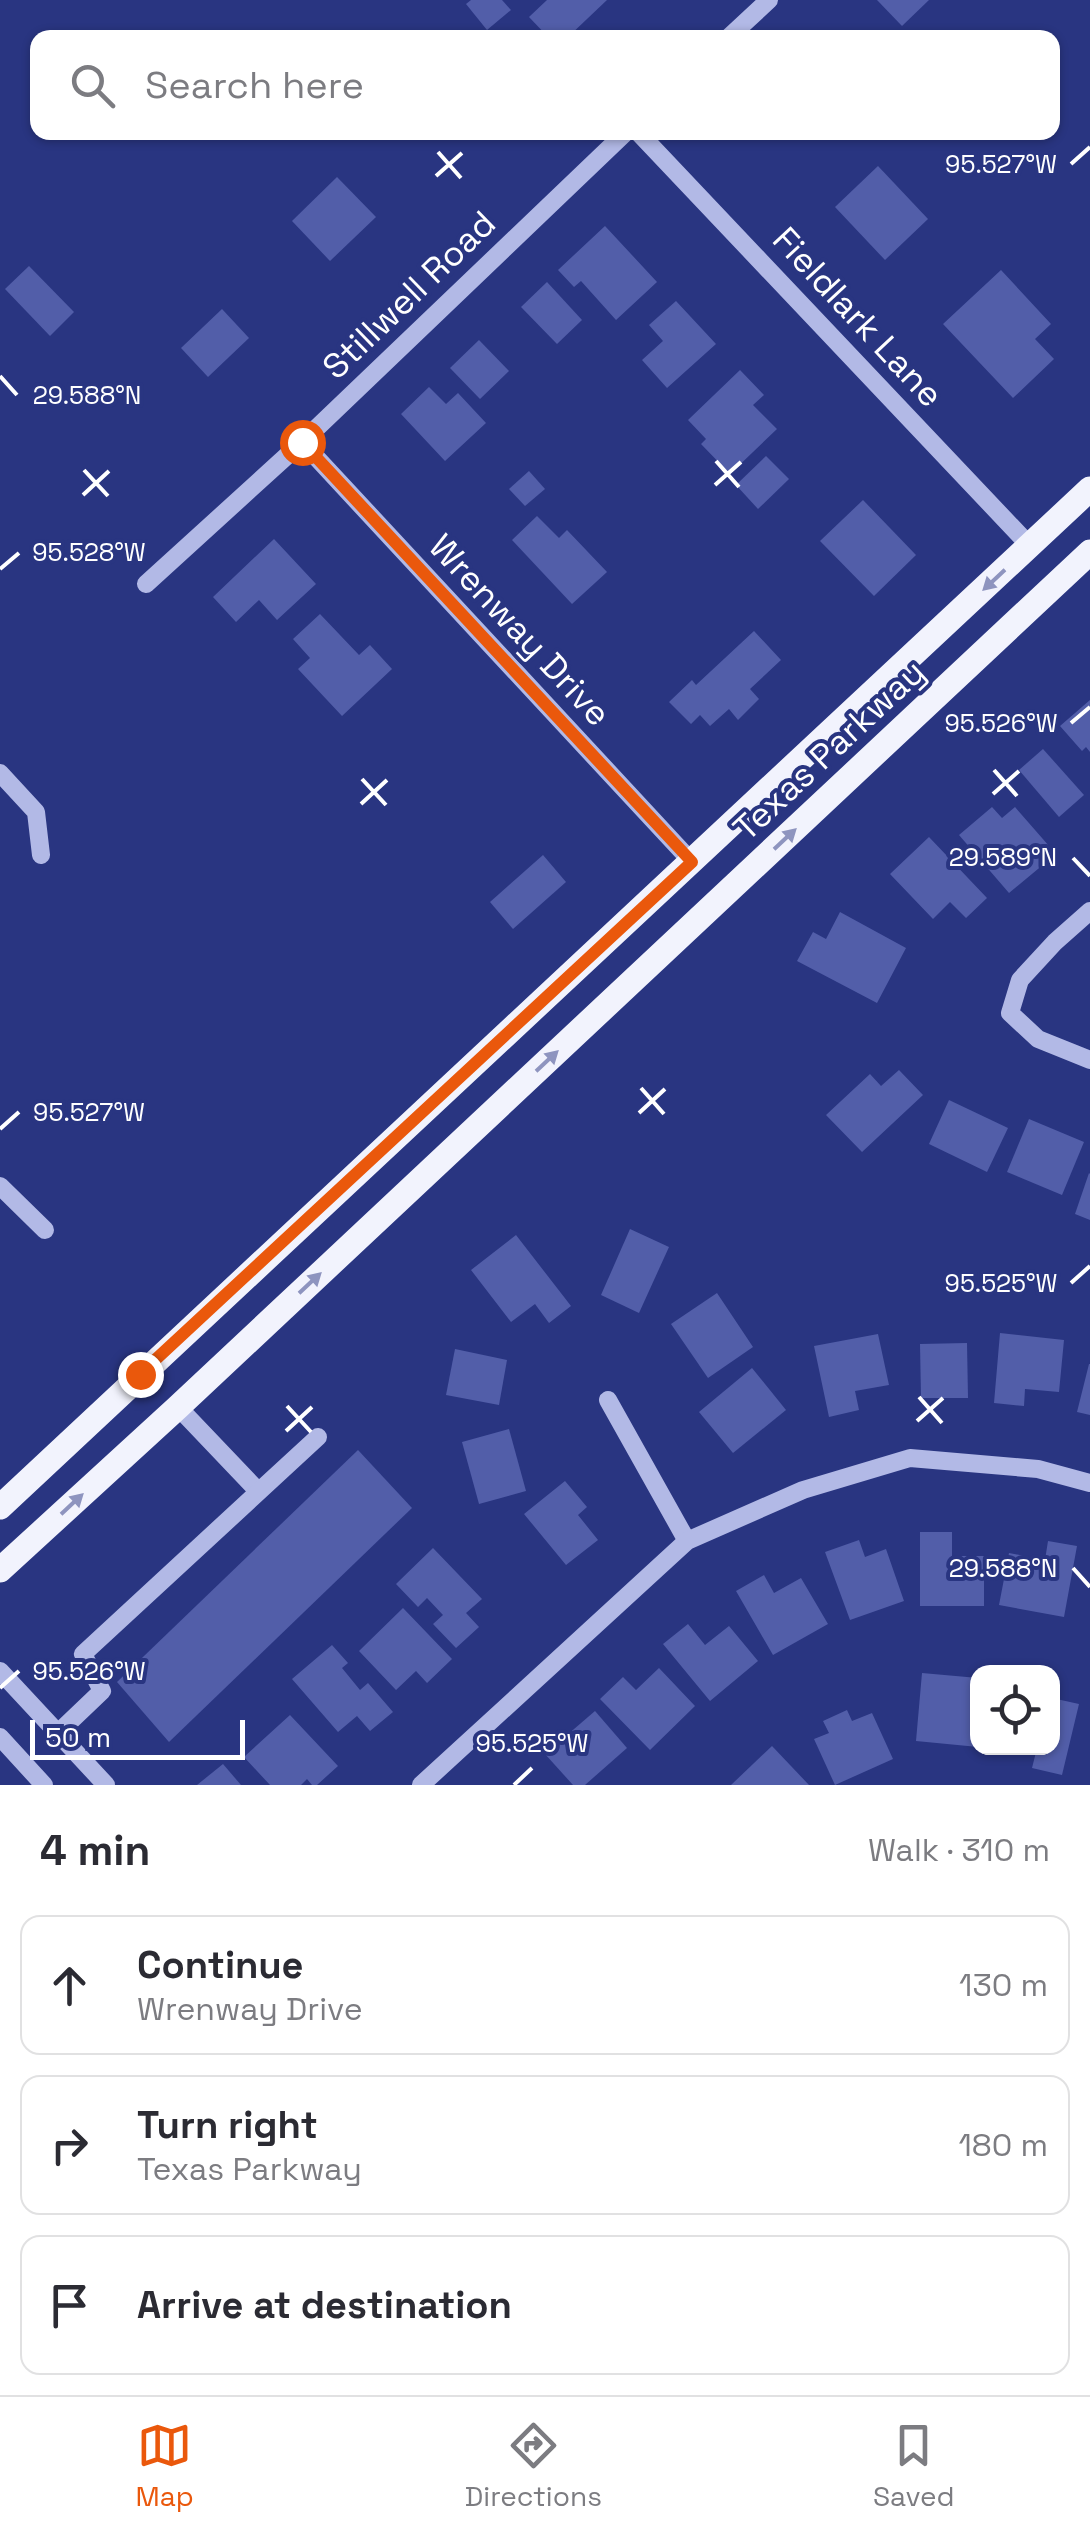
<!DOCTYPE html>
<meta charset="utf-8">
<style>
:root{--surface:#fff;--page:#f2f2f3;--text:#2b2b33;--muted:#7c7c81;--line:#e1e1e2;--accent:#ea580c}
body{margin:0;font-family:"Space Grotesk",sans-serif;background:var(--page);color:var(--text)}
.controls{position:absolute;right:30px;bottom:30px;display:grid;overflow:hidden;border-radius:20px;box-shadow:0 2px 8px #0004}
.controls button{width:90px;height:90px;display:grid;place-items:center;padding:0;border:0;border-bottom:2px solid var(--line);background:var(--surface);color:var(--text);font:50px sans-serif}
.scale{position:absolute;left:30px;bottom:25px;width:215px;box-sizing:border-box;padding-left:10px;border:5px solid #fff;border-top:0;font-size:28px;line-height:35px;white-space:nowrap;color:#fff;-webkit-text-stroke:8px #293581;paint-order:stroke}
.stop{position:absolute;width:30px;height:30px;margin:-22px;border:8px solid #ea580c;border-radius:50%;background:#fff}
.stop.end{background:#ea580c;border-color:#fff;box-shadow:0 2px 10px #0008}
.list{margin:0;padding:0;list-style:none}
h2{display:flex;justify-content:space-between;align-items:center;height:130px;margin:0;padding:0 40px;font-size:42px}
h2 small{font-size:32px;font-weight:400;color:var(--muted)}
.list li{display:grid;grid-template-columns:65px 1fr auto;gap:30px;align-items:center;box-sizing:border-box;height:140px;margin:0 20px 20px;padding:0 20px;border:2px solid var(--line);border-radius:20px}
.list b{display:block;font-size:38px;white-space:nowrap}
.list p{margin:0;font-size:32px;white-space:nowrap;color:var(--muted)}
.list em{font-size:32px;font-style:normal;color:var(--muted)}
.icon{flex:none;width:55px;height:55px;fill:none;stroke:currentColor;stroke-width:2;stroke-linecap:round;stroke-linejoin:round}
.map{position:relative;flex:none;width:1090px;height:1785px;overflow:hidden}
.search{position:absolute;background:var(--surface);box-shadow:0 2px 8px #0004;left:30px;right:30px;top:30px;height:110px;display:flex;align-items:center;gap:25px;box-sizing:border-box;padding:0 35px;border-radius:20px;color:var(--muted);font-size:38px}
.sheet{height:610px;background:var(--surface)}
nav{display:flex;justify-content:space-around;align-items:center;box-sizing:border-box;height:140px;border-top:2px solid var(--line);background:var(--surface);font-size:28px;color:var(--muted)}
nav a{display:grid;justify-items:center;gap:5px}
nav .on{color:var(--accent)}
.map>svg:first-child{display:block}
.building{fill:#525ea9}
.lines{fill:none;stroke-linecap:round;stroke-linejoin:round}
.minor{stroke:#b2b9e6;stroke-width:18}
.major{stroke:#f2f3fd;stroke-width:25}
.oneway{fill:#8e94bf}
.route{stroke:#ea580c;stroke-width:12}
.ticks{fill:none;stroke:#fff;stroke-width:4}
.labels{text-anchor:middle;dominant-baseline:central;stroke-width:8;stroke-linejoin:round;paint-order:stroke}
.street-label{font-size:35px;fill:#fff;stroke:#293581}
.ticks-label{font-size:25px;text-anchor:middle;fill:#fff;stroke:#293581;stroke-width:8;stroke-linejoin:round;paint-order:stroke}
</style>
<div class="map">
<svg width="1090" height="1785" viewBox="0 0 1090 1785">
<rect width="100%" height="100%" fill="#293581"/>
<!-- building -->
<g class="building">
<path d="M 471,0 L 502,0 L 511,10 L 487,30 L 466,4 Z"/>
<path d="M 547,0 L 607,0 L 567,38 L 549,38 L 529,17 Z"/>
<path d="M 877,0 L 929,0 L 902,26 Z"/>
<path d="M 878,166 L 928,219 L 885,260 L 835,207 Z"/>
<path d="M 337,177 L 376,217 L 330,261 L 292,221 Z"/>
<path d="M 605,226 L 657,282 L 616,320 L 581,281 L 574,287 L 558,270 Z"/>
<path d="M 29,266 L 74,312 L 50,336 L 5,289 Z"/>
<path d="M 1001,270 L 1051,324 L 1035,339 L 1054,359 L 1013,398 L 943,324 Z"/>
<path d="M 547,282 L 582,320 L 557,344 L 521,307 Z"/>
<path d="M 676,301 L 716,344 L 667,388 L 642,360 L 663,341 L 649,325 Z"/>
<path d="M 222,309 L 249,338 L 208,377 L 181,348 Z"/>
<path d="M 479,340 L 509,371 L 480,399 L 450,368 Z"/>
<path d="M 740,370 L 764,395 L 753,405 L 777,429 L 730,474 L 701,444 L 706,439 L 688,420 Z"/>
<path d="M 429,387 L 446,404 L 458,393 L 486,423 L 445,461 L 401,414 Z"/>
<path d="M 766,456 L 789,479 L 758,509 L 736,485 Z"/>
<path d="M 529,471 L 545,489 L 525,506 L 509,489 Z"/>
<path d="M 863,500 L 916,555 L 874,596 L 820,541 Z"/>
<path d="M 537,516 L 559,538 L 567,530 L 607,572 L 572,604 L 512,540 Z"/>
<path d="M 274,539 L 316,584 L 277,620 L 259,600 L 236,622 L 213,597 Z"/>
<path d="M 320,614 L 359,655 L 370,645 L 392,669 L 342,716 L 298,669 L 310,658 L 293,639 Z"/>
<path d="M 754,631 L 781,660 L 750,689 L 759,699 L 738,720 L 729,709 L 710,726 L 700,715 L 691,724 L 669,702 L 692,680 L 696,685 Z"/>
<path d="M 1090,700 L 1090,752 L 1086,747 L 1082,751 L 1060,726 Z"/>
<path d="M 1043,749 L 1084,795 L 1059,817 L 1019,770 Z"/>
<path d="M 992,807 L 1002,818 L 1015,807 L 1056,854 L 1009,893 L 959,835 Z"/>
<path d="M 929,837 L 987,898 L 966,918 L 950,902 L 933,919 L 890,874 Z"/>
<path d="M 543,855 L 566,882 L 513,929 L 490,902 Z"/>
<path d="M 840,912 L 906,948 L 877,1003 L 797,961 L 813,932 L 826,939 Z"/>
<path d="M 899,1070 L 923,1095 L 862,1152 L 826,1115 L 870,1074 L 881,1086 Z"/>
<path d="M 949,1100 L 1008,1128 L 987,1172 L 929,1144 Z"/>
<path d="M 1029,1119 L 1084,1142 L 1062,1195 L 1007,1172 Z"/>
<path d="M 1089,1173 L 1090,1174 L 1090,1220 L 1075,1214 Z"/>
<path d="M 630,1229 L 669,1247 L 639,1313 L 601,1295 Z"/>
<path d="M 516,1235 L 571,1306 L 549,1323 L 535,1304 L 511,1322 L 471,1270 Z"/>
<path d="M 717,1293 L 753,1347 L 708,1378 L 671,1324 Z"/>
<path d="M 1000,1333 L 1064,1340 L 1059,1392 L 1025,1389 L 1024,1406 L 994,1403 Z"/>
<path d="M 878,1334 L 889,1385 L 855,1391 L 859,1410 L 829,1417 L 814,1346 Z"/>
<path d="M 967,1343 L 968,1398 L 921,1398 L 920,1344 Z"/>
<path d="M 455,1349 L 507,1360 L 499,1405 L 446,1395 Z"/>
<path d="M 1089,1364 L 1090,1364 L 1090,1415 L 1077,1412 Z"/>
<path d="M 752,1368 L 786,1410 L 733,1453 L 699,1412 Z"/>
<path d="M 509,1429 L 526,1491 L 479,1504 L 462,1442 Z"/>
<path d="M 358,1450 L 412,1508 L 169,1742 L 117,1682 Z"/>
<path d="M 565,1481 L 587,1507 L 578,1515 L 598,1540 L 566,1565 L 524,1514 Z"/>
<path d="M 920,1532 L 952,1532 L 952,1556 L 984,1556 L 984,1606 L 920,1606 Z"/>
<path d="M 859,1540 L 865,1557 L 886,1549 L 904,1601 L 850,1620 L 825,1552 Z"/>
<path d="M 1048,1541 L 1077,1546 L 1064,1617 L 999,1605 L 1009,1553 L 1045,1560 Z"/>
<path d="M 433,1548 L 482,1599 L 466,1613 L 479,1627 L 456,1648 L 433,1624 L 443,1615 L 427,1598 L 418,1607 L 396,1584 Z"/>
<path d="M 764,1575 L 774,1593 L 801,1578 L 828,1624 L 773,1655 L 736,1591 Z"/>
<path d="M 403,1608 L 452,1659 L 427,1683 L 416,1671 L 396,1690 L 359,1651 Z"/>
<path d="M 688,1624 L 705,1645 L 729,1626 L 758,1661 L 710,1701 L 663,1644 Z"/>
<path d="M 332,1645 L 348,1663 L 342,1668 L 360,1690 L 368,1683 L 393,1712 L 370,1731 L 357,1716 L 338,1732 L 292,1679 Z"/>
<path d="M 659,1668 L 695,1706 L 650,1750 L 600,1699 L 623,1677 L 636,1690 Z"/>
<path d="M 922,1673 L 978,1678 L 978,1747 L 916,1741 Z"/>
<path d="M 1052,1698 L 1079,1704 L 1062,1775 L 1032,1768 L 1037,1748 L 1052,1748 Z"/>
<path d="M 847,1710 L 852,1721 L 872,1713 L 893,1759 L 835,1785 L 814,1739 L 829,1733 L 823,1721 Z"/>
<path d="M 595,1711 L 627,1748 L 585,1785 L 573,1785 L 545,1754 Z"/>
<path d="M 290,1715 L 338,1766 L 317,1785 L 312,1785 L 307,1779 L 301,1785 L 270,1785 L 244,1757 Z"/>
<path d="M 772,1746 L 809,1785 L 731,1785 Z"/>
<path d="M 223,1764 L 241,1785 L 197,1785 Z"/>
</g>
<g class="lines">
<!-- minor -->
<g class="minor">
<path d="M 728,38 L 769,0"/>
<path d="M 638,132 L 1030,546"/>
<path d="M 302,442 L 692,862"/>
<path d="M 146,584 L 302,442 L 626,132"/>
<path d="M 0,773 L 36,812 L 41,855"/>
<path d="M 1090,911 L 1055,942 L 1020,980 L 1010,1013 L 1038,1039 L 1090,1060"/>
<path d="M 0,1186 L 45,1230"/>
<path d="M 608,1400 L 687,1541"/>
<path d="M 178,1407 L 258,1491"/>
<path d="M 0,1671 L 106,1785"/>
<path d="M 58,1733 L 102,1691 L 83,1654 L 318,1437"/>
<path d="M 0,1737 L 44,1785"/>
<path d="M 421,1785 L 687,1541 L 803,1490 L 910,1458 L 1038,1469 L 1090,1483"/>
</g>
<!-- major -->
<g class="major">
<path d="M 0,1507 L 1090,489"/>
<path d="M 0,1570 L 178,1407 L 1090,552"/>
</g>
</g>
<!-- one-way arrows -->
<defs><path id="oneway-solid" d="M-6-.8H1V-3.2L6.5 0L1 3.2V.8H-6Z" transform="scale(2.5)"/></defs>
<g class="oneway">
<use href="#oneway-solid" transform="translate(994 580) rotate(137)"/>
<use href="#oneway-solid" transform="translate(785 839) rotate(-43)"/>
<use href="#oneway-solid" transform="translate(547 1061) rotate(-43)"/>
<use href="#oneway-solid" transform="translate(310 1283) rotate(-43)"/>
<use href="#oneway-solid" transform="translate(72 1504) rotate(-43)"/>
</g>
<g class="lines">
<!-- route -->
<path class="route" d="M 140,1374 L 692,862 L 302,442"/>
</g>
<!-- ticks -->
<path class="ticks" d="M 438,152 L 461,178M 1071,164 L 1090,147M 436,176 L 462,153M 0,376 L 17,395M 716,461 L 739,487M 84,470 L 108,496M 715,485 L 741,462M 83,495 L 109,471M 0,569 L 19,553M 1071,723 L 1090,707M 994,770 L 1017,796M 362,779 L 386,805M 993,794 L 1019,771M 361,804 L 387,780M 1073,858 L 1090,876M 641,1088 L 664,1114M 639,1113 L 665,1089M 0,1129 L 19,1112M 1071,1283 L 1090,1266M 919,1397 L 942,1423M 287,1406 L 311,1432M 917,1421 L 943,1398M 286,1431 L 312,1407M 1073,1568 L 1090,1587M 0,1688 L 19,1671M 514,1785 L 532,1768"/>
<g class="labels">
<!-- street labels -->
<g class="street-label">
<text transform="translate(409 295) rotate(-44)">Stillwell Road</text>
<text transform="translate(858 317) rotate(47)">Fieldlark Lane</text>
<text transform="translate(520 630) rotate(47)">Wrenway Drive</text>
<text transform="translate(829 750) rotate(-43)">Texas Parkway</text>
</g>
</g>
<g class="ticks-label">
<text x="1001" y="173">95.527°W</text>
<text x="87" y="404">29.588°N</text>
<text x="89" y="561">95.528°W</text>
<text x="1001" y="732">95.526°W</text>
<text x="1003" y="866">29.589°N</text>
<text x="89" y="1121">95.527°W</text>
<text x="1001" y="1292">95.525°W</text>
<text x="1003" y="1577">29.588°N</text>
<text x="89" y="1680">95.526°W</text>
<text x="532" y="1752">95.525°W</text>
</g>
</svg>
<div class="controls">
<button><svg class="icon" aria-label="locate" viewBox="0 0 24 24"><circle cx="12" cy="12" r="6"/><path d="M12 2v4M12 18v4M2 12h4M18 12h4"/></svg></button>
</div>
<div class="scale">50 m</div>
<div class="stop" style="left:302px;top:442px"></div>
<div class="stop end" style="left:140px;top:1374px"></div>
<div class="search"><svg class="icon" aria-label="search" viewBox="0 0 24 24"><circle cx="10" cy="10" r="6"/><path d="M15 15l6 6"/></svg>Search here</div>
</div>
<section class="sheet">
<h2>4 min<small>Walk · 310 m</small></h2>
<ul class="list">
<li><svg class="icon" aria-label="ahead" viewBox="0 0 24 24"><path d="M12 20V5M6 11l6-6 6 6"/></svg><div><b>Continue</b><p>Wrenway Drive</p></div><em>130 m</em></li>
<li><svg class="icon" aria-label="right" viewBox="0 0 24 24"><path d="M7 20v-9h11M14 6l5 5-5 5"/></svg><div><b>Turn right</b><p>Texas Parkway</p></div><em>180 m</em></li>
<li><svg class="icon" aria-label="arrive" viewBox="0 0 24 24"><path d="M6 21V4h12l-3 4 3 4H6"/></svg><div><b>Arrive at destination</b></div></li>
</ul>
</section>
<nav>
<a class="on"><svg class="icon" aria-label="map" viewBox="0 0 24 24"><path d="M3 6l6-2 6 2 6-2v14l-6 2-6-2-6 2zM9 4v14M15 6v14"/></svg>Map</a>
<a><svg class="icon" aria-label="directions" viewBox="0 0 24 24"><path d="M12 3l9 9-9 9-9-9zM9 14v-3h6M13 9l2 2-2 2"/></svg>Directions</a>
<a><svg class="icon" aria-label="saved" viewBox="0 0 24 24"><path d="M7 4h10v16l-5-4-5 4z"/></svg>Saved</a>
</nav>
